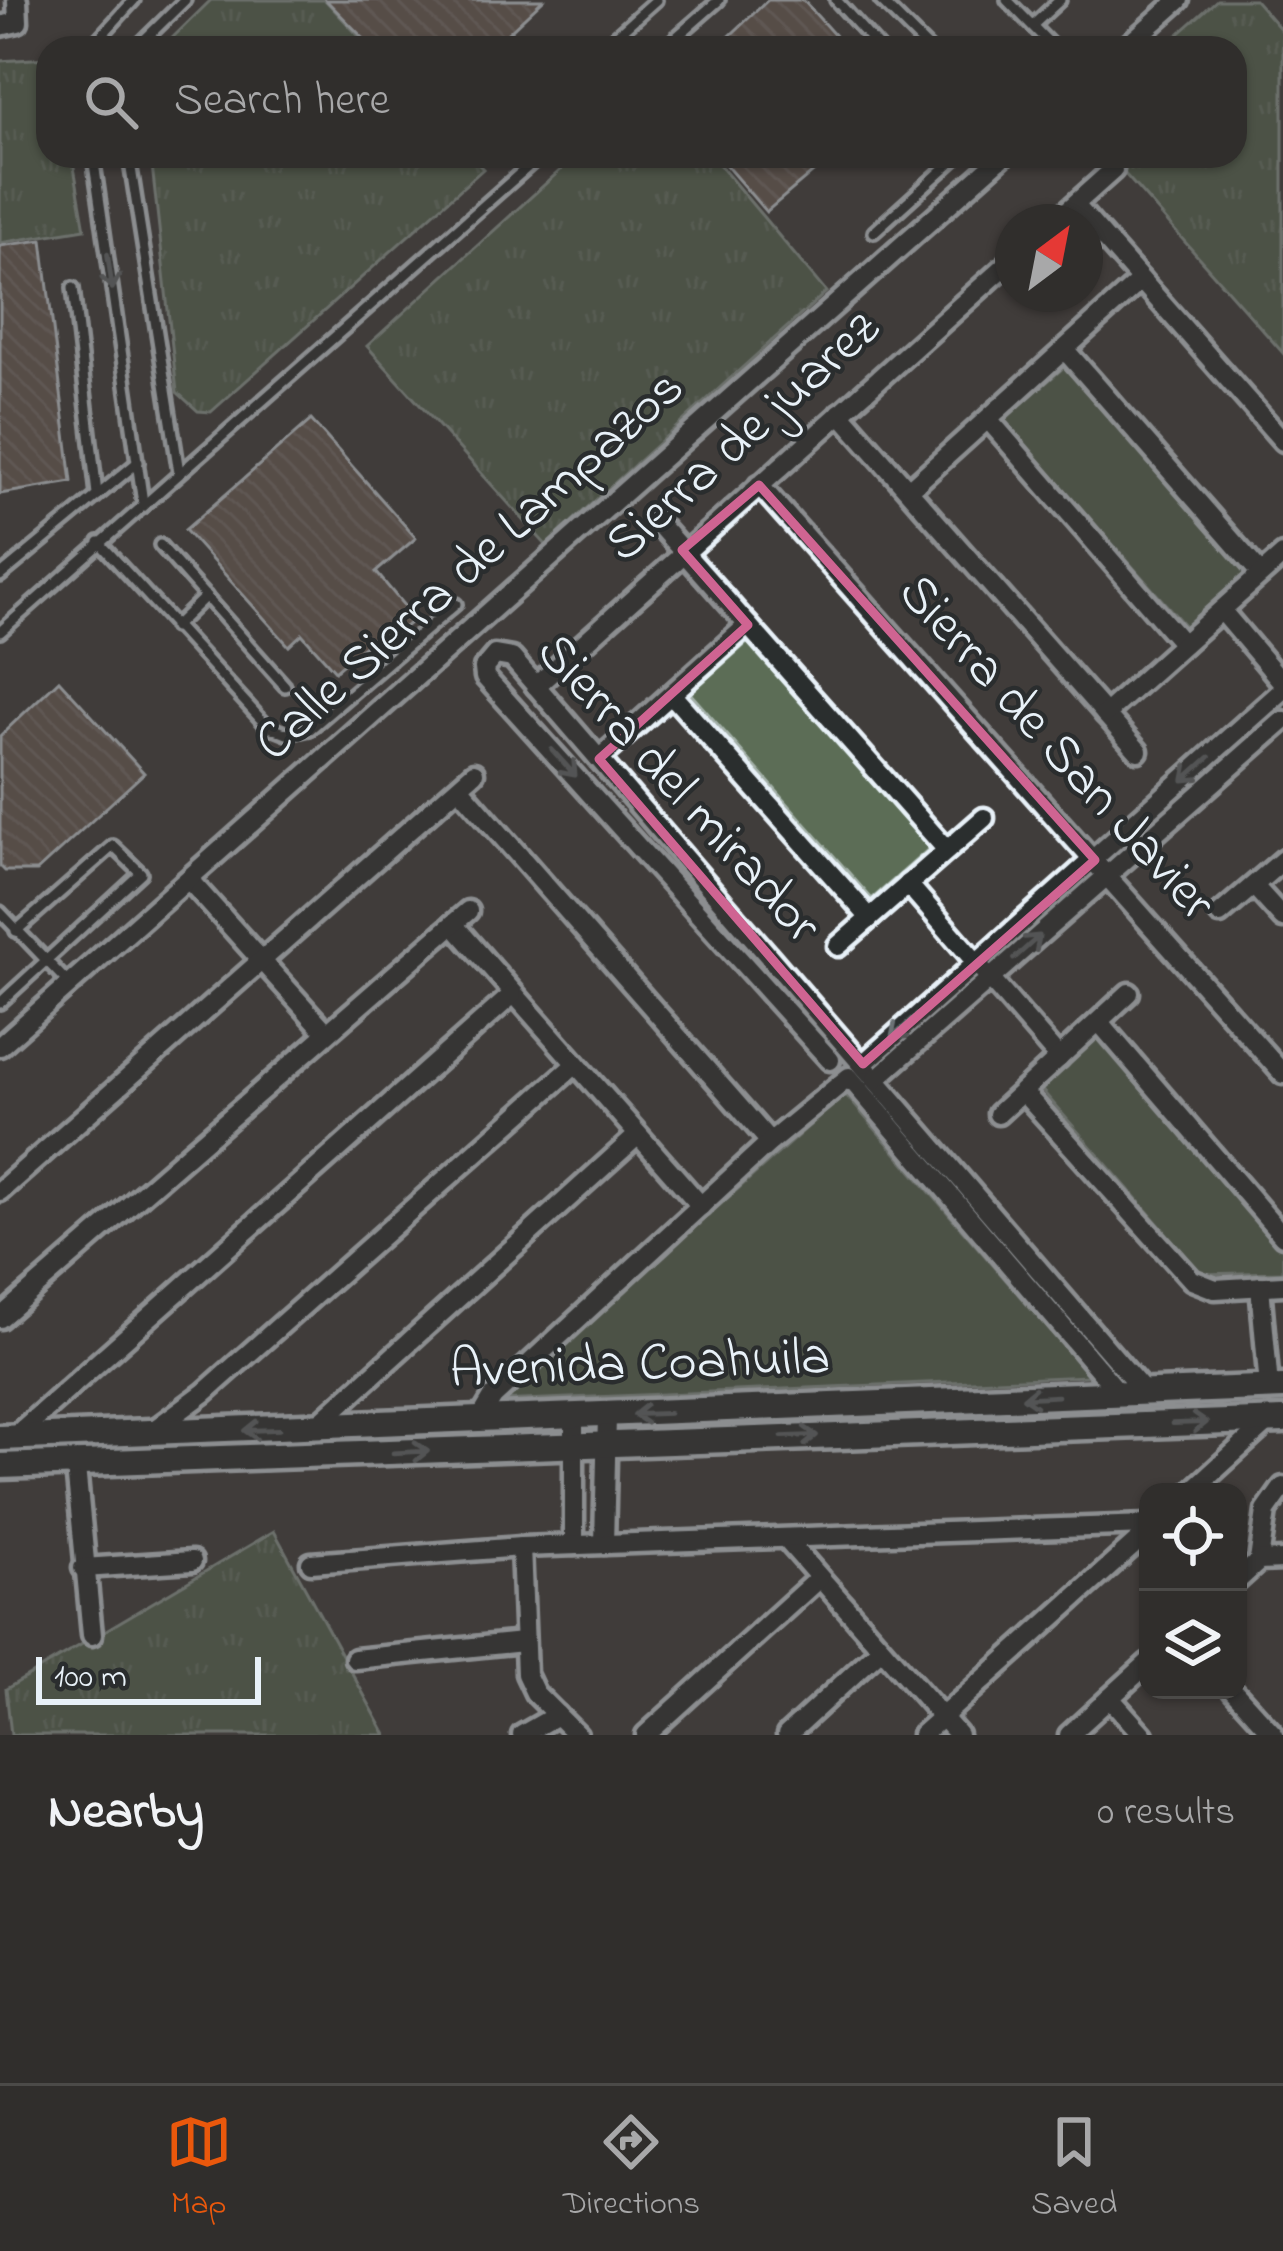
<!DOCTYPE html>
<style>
:root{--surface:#302e2c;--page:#383634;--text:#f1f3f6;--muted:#a8a8a9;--line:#4b4a48;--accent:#ea580c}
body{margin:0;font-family:"Indie Flower",sans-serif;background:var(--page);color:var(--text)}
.controls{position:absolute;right:36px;bottom:36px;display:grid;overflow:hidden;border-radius:24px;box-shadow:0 3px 9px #0004}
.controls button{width:108px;height:108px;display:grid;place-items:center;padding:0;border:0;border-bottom:3px solid var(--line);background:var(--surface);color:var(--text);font:60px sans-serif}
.compass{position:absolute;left:995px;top:204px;width:108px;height:108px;border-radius:50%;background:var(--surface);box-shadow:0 3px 9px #0004;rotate:32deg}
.scale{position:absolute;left:36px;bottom:30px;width:225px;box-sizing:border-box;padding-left:12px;border:6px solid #e8f1f8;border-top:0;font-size:33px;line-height:42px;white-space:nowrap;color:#e8f1f8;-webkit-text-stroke:9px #2a2d2e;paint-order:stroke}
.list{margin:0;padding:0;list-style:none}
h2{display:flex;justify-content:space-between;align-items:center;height:156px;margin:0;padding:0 48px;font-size:51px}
h2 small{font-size:39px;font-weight:400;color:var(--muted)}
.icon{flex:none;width:66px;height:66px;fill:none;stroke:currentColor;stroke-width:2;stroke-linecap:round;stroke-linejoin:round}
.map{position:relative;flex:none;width:1283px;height:1735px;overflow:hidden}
.search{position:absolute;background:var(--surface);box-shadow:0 3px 9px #0004;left:36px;right:36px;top:36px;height:132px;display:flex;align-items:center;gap:30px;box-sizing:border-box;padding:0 42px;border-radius:36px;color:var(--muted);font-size:45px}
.sheet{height:348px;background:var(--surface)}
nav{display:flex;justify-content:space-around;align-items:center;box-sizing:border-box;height:168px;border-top:3px solid var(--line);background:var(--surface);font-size:33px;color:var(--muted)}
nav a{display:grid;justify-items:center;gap:6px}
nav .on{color:var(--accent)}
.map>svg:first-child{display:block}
.grass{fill:url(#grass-tufts);stroke:#a2afa7;stroke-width:3}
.park{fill:#5b6d56;stroke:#a2afa7;stroke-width:3}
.building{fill:url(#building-back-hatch);stroke:#e8f1f8;stroke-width:3}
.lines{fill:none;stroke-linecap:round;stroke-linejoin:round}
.lane-casing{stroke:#e8f1f8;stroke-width:18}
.street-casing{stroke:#e8f1f8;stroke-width:27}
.secondary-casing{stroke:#e8f1f8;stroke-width:33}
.lane{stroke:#2a2d2e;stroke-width:9}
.street{stroke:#2a2d2e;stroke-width:18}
.secondary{stroke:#2a2d2e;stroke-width:24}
.oneway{stroke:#6c7275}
.marked{fill:none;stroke:#cf6492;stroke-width:9;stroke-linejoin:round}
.labels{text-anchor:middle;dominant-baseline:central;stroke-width:9;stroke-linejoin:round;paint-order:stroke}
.street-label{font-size:54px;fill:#e8f1f8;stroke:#2a2d2e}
</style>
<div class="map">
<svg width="1283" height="1735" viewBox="0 0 1283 1735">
<defs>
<pattern id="grass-tufts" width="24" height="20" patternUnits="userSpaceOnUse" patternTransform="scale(3)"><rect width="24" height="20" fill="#5b6d56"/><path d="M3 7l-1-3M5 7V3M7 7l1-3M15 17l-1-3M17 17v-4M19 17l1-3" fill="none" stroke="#73826f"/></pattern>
<pattern id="building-back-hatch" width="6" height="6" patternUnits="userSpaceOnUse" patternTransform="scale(3)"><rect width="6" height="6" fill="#726259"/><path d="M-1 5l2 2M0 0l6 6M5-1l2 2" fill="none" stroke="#867972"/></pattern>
</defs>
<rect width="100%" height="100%" fill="#403d3b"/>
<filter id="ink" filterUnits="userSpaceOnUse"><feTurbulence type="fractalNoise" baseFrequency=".00833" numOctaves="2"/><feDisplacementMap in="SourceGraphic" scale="24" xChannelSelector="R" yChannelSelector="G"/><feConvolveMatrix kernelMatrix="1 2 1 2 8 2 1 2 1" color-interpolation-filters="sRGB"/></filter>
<g filter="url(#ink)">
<!-- grass -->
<g class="grass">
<path d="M 211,0 L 325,0 L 370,48 L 162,48 Z"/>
<path d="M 1217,0 L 1255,0 L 1283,32 L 1283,353 L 1109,156 L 1235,156 L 1235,48 L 1163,48 Z"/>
<path d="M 48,58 L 48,156 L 72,156 L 85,229 L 0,243 L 0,61 Z"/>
<path d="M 151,156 L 470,156 L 483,169 L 211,412 L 198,411 L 177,392 Z"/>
<path d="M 576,156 L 712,156 L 826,292 L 546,545 L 367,346 Z"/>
<path d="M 274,1531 L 386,1735 L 11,1735 L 6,1689 Z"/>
</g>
<!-- park -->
<g class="park">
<path d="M 1064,367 L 1246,572 L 1185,626 L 1003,420 Z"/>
<path d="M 748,642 L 930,848 L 872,899 L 690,693 Z"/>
<path d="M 1100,1032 L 1283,1246 L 1283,1272 L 1202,1274 L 1039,1087 Z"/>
<path d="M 845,1094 L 1089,1376 L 499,1401 Z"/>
</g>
<!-- building -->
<g class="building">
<path d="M 326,0 L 543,0 L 492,48 L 373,48 Z"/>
<path d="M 768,0 L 803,0 L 846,48 L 717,48 Z"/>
<path d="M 718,156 L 832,156 L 766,212 Z"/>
<path d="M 42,240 L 72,482 L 0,494 L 0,246 Z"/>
<path d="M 311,420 L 416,538 L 376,572 L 415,619 L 404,628 L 384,629 L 335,671 L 302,634 L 289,646 L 185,530 Z"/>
<path d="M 59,680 L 144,773 L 37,871 L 5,871 L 0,866 L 0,736 Z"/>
</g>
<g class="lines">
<defs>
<g id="lane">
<path d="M 836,0 L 879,48"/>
<path d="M 880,0 L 928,48"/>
<path d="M 1007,0 L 1054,48"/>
<path d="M 1033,25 L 1060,0"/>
<path d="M 90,48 L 134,0"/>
<path d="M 136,48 L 185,0"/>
<path d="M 602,48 L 656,0"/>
<path d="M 664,48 L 719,0"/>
<path d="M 93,156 L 143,503"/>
<path d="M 129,156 L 179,472"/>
<path d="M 874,232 L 958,156"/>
<path d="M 73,288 L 97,494"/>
<path d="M 99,542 L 267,726 L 287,734 L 310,729 L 456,604"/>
<path d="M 160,545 L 285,686"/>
<path d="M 0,576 L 138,462"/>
<path d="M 174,627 L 206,596"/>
<path d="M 0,632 L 540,156"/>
<path d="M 0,912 L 69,984"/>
<path d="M 0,1003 L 141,873 L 113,846 L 16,931"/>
</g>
<g id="street">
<path d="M 0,26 L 18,22 L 17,0"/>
<path d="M 1125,48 L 1179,0"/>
<path d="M 1075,205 L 1283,441"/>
<path d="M 1055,222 L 1113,170"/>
<path d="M 1065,350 L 1261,574"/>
<path d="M 840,413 L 1138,751"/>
<path d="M 988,419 L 1183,644"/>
<path d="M 759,485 L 1283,1074"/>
<path d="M 910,489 L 1141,280"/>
<path d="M 656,521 L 947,850"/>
<path d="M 1222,611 L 1283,683"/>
<path d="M 536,686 L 1013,259"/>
<path d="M 672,695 L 870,918"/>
<path d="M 1105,714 L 1283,555"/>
<path d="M 599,759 L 748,625"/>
<path d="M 459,787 L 770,1142"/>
<path d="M 190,881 L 325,1031"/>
<path d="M 908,884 L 1059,1058"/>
<path d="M 1254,886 L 1283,918"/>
<path d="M 1220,914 L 1283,860"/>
<path d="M 453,924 L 701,1206"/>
<path d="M 838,946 L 984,818"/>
<path d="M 1099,1022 L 1283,1236"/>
<path d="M 0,1046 L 1003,156"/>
<path d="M 830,1060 L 485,677 L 484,668 L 495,655 L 512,658 L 1146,1394"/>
<path d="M 863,1064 L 1283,690"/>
<path d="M 876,1079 L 1283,721"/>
<path d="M 1023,1092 L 1192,1280 L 1215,1289 L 1283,1285"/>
<path d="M 998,1114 L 1129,993"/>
<path d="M 0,1191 L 474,773"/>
<path d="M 1260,1286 L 1269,1387"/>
<path d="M 0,1318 L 468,911"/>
<path d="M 574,1417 L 574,1545"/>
<path d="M 480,1419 L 493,1397 L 770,1142 L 849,1077 L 1119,1393"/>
<path d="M 314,1428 L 638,1135"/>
<path d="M 154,1430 L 204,1393 L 576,1064"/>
<path d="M 13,1438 L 512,995"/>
<path d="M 76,1467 L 92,1635"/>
<path d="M 1191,1492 L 1269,1421"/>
<path d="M 786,1539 L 958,1735"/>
<path d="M 604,1544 L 607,1416"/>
<path d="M 521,1547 L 526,1674 L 535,1693 L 577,1735"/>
<path d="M 1259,1561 L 1266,1511 L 1283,1487"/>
<path d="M 311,1563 L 521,1547 L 1148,1525"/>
<path d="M 83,1568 L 192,1561"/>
<path d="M 1238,1580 L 1259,1561 L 1283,1560"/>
<path d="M 355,1659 L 523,1642"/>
<path d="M 1233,1690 L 1274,1735"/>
<path d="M 1110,1698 L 1143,1735"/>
<path d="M 522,1735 L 557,1715"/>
<path d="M 646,1735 L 819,1578"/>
<path d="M 787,1735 L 881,1649"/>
<path d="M 922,1735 L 1148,1532"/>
<path d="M 1069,1735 L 1148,1663"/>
</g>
<g id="secondary">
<path d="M 0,1438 L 1283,1387"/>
<path d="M 0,1466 L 1283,1420"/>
</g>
</defs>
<!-- lane casing -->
<use href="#lane" class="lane-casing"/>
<!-- street casing -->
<use href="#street" class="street-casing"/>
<!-- secondary casing -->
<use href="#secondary" class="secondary-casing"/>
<!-- lane -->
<use href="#lane" class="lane"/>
<!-- street -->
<use href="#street" class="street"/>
<!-- secondary -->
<use href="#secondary" class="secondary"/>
</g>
<!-- one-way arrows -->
<defs><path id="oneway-shaft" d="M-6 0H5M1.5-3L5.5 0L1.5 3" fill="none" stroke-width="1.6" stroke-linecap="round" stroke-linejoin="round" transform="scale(3)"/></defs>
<g class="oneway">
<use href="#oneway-shaft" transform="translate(110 272) rotate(82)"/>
<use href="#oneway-shaft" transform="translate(564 763) rotate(48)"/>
<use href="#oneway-shaft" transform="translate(1196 769) rotate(138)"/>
<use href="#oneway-shaft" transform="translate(1027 947) rotate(-42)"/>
<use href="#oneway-shaft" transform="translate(904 1027) rotate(138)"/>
<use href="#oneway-shaft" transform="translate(1040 1397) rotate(177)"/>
<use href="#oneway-shaft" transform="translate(651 1414) rotate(178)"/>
<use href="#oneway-shaft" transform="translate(1190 1423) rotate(-2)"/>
<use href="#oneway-shaft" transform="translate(261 1430) rotate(178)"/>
<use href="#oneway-shaft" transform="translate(800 1436) rotate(-2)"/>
<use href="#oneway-shaft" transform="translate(411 1452) rotate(-3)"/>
</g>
</g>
<!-- marked area -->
<path d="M0 0H1283V1735H0ZM 759,485 L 1095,860 L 863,1064 L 599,759 L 748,625 L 682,550 Z" fill="#403d3b" fill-opacity=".55" fill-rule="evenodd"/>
<path class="marked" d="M 759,485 L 1095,860 L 863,1064 L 599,759 L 748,625 L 682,550 Z"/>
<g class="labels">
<!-- street labels -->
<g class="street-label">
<text transform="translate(744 438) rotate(-42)">Sierra de juarez</text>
<text transform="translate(471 567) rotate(-42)">Calle Sierra de Lampazos</text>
<text transform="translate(1055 749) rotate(48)">Sierra de San Javier</text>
<text transform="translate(677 790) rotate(48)">Sierra del mirador</text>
<text transform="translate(640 1366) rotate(-2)">Avenida Coahuila</text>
</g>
</g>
</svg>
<div class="controls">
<button><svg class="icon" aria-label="locate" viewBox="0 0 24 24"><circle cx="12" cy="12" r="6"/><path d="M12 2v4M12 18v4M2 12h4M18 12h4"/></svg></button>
<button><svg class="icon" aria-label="layers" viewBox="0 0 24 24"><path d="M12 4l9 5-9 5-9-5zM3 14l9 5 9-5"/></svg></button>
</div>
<svg class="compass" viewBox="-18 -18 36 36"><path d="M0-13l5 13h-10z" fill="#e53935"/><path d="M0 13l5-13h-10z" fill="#a8a8a9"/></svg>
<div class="scale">100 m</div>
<div class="search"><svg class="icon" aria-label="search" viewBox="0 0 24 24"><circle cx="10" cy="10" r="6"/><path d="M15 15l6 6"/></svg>Search here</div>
</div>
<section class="sheet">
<h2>Nearby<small>0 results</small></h2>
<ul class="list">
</ul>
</section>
<nav>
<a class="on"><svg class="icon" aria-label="map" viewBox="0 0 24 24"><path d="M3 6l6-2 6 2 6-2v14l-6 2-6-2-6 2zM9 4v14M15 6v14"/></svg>Map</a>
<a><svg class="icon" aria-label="directions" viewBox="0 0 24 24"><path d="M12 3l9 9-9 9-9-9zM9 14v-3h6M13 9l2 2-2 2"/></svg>Directions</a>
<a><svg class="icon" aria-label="saved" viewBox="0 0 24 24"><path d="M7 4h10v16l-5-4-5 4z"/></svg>Saved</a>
</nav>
